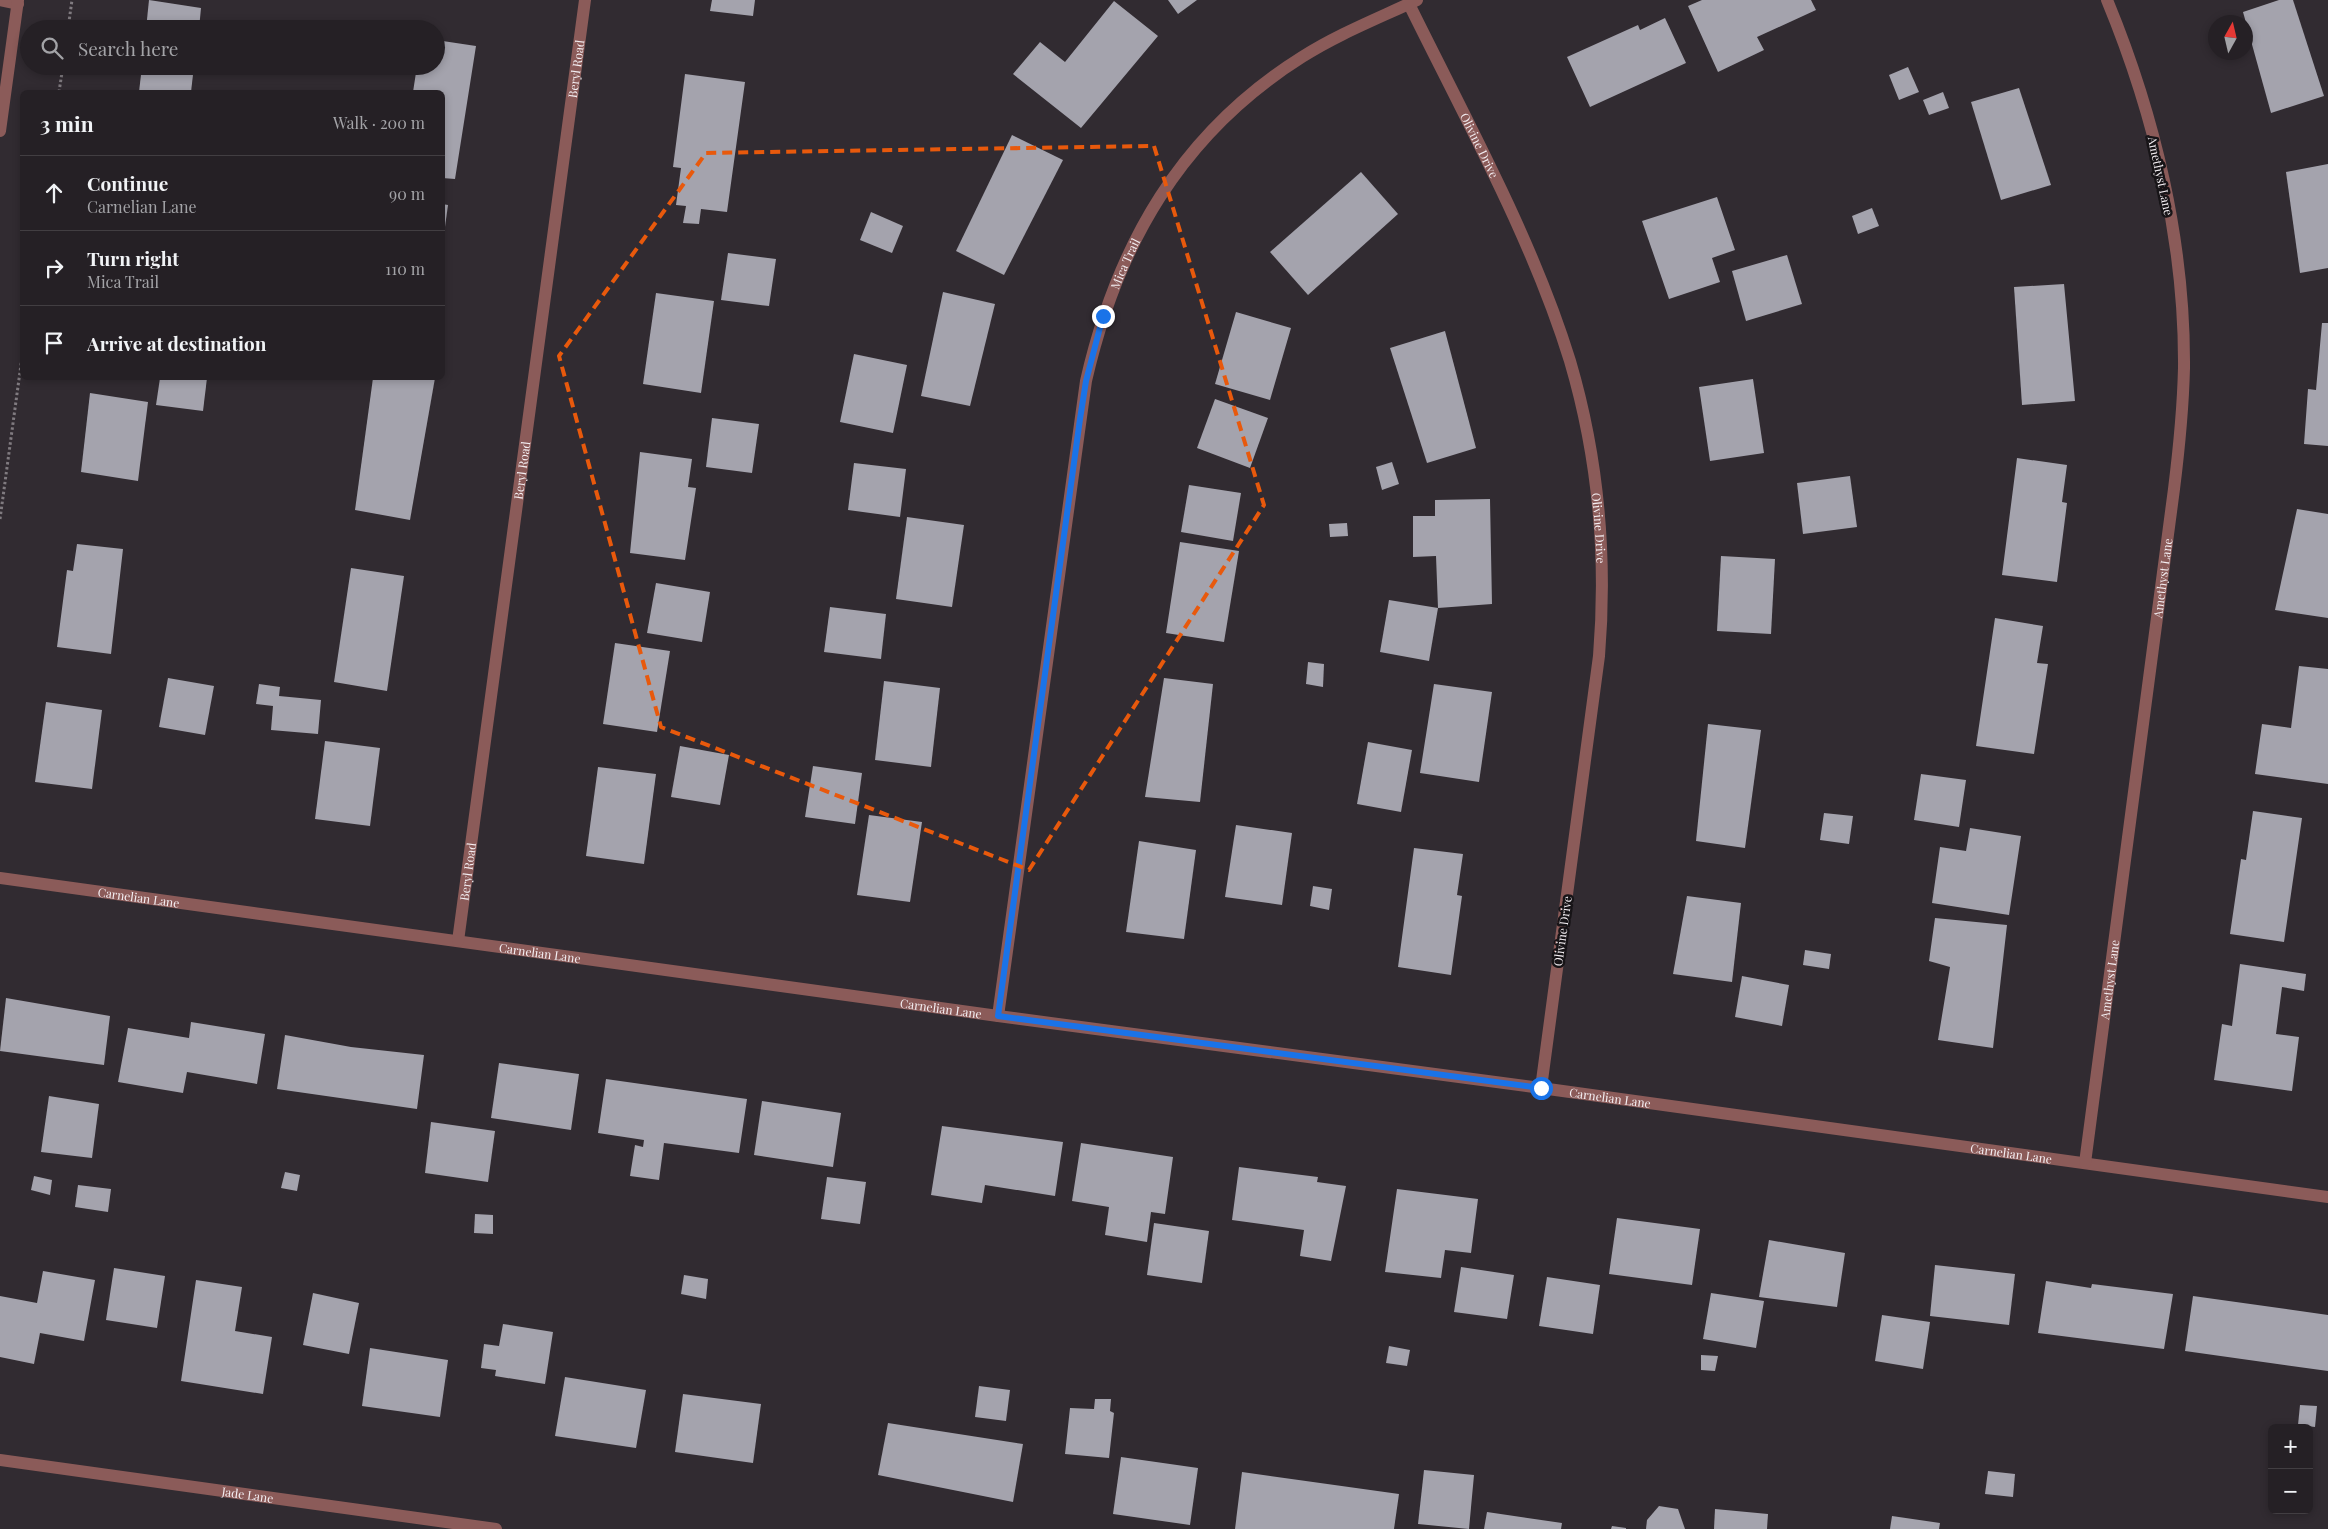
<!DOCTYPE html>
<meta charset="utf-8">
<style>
:root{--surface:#252025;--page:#312d32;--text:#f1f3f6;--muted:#a3a3a7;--line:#423e42}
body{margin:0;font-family:"Playfair Display",serif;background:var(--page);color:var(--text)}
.controls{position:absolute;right:15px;bottom:15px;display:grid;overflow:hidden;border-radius:8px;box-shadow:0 2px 8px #0003}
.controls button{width:45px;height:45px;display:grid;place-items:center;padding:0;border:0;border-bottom:1px solid var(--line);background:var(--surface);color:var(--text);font:25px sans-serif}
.compass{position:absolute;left:2208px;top:15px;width:45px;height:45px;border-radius:50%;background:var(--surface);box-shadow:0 2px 8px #0003;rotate:8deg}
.stop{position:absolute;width:15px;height:15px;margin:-11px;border:4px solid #1a73e8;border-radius:50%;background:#fff}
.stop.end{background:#1a73e8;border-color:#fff;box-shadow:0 1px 5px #0008}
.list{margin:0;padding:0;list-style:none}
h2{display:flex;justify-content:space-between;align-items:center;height:65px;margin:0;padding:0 20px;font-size:21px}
h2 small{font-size:16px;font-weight:400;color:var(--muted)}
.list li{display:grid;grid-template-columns:32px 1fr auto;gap:15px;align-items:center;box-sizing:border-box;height:75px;padding:0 20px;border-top:1px solid var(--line)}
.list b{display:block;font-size:19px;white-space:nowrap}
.list p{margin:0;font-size:16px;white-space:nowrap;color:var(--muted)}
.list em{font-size:16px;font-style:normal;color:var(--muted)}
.icon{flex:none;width:28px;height:28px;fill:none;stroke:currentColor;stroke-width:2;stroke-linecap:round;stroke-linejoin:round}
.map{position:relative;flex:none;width:2328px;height:1529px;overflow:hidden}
.search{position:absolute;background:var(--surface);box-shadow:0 2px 8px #0003;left:20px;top:20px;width:425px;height:55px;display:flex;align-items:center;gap:12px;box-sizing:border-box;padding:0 18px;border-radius:28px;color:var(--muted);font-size:19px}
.panel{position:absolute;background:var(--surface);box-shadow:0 2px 8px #0003;left:20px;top:90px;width:425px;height:290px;border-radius:8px}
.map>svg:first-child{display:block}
.building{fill:#a4a3ad}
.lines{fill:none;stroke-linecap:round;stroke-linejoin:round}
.path{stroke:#807b80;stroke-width:3;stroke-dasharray:2.5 2.5;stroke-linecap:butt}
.minor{stroke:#8b5b59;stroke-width:12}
.tertiary{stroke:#8b5b59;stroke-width:12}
.route{stroke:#1a73e8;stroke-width:6}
.marked{fill:none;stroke:#e8590c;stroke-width:4;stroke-dasharray:10 6;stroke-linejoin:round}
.labels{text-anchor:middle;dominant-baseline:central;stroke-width:5;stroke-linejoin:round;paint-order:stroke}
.street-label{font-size:12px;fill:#f4eff3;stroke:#171417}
</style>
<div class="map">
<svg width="2328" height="1529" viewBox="0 0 2328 1529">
<rect width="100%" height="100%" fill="#312b31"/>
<!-- building -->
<g class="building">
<path d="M 149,0 L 201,8 L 199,29 L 146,29 Z"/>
<path d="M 712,0 L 755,0 L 753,16 L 710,11 Z"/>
<path d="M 1168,0 L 1197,0 L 1178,14 Z"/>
<path d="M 1702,0 L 1811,0 L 1816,10 L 1757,37 L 1764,50 L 1718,72 L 1688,6 Z"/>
<path d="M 2279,0 L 2293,0 L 2324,96 L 2271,113 L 2243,12 Z"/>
<path d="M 1114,1 L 1158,36 L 1081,128 L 1013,74 L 1040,42 L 1065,62 Z"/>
<path d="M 1665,18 L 1686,63 L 1590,107 L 1567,57 L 1638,25 L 1640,30 Z"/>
<path d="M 436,40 L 476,46 L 455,179 L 442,178 L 442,92 L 413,92 L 417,66 L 436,66 Z"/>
<path d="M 142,66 L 194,66 L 191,92 L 139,92 Z"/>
<path d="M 1908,67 L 1919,92 L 1899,100 L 1889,75 Z"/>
<path d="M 685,74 L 745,82 L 727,212 L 701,209 L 699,224 L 683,223 L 686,206 L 676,205 L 681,168 L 673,167 Z"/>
<path d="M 2019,88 L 2051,185 L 2001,200 L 1971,102 Z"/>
<path d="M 1943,92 L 1949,108 L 1929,115 L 1923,100 Z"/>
<path d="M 1012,135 L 1063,160 L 1004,275 L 956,251 Z"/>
<path d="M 2328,164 L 2328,268 L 2300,273 L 2286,172 Z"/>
<path d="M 1361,172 L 1398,214 L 1308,295 L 1270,252 Z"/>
<path d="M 1717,197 L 1735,250 L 1712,258 L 1720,282 L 1669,299 L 1642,221 Z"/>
<path d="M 442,204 L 448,205 L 444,234 L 442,233 Z"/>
<path d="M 1872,208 L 1879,226 L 1858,234 L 1852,216 Z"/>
<path d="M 871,212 L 903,226 L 892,253 L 860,240 Z"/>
<path d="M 728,253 L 776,259 L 769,306 L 721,300 Z"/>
<path d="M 1787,255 L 1802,304 L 1746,321 L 1732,271 Z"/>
<path d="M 2064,284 L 2075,401 L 2022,405 L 2014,287 Z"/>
<path d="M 943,292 L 995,304 L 970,406 L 921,396 Z"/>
<path d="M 656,293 L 714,301 L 701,393 L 643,384 Z"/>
<path d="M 1236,312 L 1291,328 L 1270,400 L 1215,384 Z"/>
<path d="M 2322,323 L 2328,323 L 2328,446 L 2304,444 L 2308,389 L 2316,390 Z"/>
<path d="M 1445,331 L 1476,448 L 1427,463 L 1390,348 Z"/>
<path d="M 854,354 L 907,365 L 893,433 L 840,422 Z"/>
<path d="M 160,378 L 207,378 L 203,411 L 156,405 Z"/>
<path d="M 373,378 L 435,378 L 410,520 L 355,510 Z"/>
<path d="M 1753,379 L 1764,453 L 1710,461 L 1699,387 Z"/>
<path d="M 90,393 L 148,402 L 138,481 L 81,472 Z"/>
<path d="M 1215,399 L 1268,418 L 1250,468 L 1197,448 Z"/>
<path d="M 712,418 L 759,424 L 752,473 L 706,467 Z"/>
<path d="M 640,452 L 692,459 L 688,487 L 696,488 L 685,560 L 630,553 Z"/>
<path d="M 2017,458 L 2067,465 L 2062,502 L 2067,503 L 2057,582 L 2002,575 Z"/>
<path d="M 1392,462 L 1399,484 L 1382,490 L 1376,467 Z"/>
<path d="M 854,463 L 906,469 L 900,517 L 848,510 Z"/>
<path d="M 1850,476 L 1857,527 L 1803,534 L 1797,483 Z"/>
<path d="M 1189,485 L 1241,493 L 1233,541 L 1181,532 Z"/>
<path d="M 1490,499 L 1492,604 L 1438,608 L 1436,556 L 1413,557 L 1413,516 L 1435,516 L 1435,500 Z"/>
<path d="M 2297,509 L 2328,514 L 2328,618 L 2275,610 Z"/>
<path d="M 907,517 L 964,525 L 952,607 L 896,599 Z"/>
<path d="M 1347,523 L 1348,536 L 1330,537 L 1329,524 Z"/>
<path d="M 1180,542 L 1239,551 L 1224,642 L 1166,633 Z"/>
<path d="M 77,544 L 123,549 L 111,654 L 57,647 L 67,570 L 73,571 Z"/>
<path d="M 1721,556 L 1775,559 L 1771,634 L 1717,631 Z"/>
<path d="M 351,568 L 404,576 L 387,691 L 334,682 Z"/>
<path d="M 656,583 L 710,592 L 702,642 L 647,633 Z"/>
<path d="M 1389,600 L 1438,608 L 1429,661 L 1380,652 Z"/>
<path d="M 830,607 L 886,614 L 881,659 L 824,652 Z"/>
<path d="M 1995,618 L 2043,626 L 2037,663 L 2048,664 L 2034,754 L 1976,746 Z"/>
<path d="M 615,643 L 670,651 L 657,732 L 603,724 Z"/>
<path d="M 1308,662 L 1324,664 L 1323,687 L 1306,684 Z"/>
<path d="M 2299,666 L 2328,669 L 2328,784 L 2255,774 L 2262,724 L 2291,728 Z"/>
<path d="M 168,678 L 214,686 L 205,735 L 159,727 Z"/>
<path d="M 1164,678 L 1213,684 L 1200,802 L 1145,797 Z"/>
<path d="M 884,681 L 940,688 L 931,767 L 875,760 Z"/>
<path d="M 259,684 L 280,687 L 279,696 L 321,700 L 318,734 L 271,730 L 273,706 L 256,704 Z"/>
<path d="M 1434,684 L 1492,692 L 1479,782 L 1420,773 Z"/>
<path d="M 46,702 L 102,710 L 92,789 L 35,782 Z"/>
<path d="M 1708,724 L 1761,730 L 1745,848 L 1696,841 Z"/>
<path d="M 325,741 L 380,748 L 370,826 L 315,819 Z"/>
<path d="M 1368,742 L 1412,750 L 1401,812 L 1357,804 Z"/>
<path d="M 680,746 L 729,755 L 720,805 L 671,797 Z"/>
<path d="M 813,766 L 862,773 L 855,824 L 805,817 Z"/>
<path d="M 598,767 L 656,774 L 644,864 L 586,856 Z"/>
<path d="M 1921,774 L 1966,780 L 1959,827 L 1914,820 Z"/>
<path d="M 2253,811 L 2302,818 L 2284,942 L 2230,934 L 2241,859 L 2246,860 Z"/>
<path d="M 1824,813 L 1853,816 L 1849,844 L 1820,840 Z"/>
<path d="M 869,815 L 922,822 L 910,902 L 857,895 Z"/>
<path d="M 1236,825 L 1292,833 L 1282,905 L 1225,897 Z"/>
<path d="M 1970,828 L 2021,836 L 2009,915 L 1932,903 L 1940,847 L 1966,851 Z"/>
<path d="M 1139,841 L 1196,850 L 1184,939 L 1126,932 Z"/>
<path d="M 1414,848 L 1463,854 L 1457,895 L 1462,896 L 1451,975 L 1398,967 Z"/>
<path d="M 1313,886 L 1332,889 L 1329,910 L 1310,906 Z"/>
<path d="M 1687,896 L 1741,903 L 1732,982 L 1673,974 Z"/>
<path d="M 1935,918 L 2007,925 L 1993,1048 L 1938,1040 L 1950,967 L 1929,961 Z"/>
<path d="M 1805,950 L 1831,954 L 1829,969 L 1803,965 Z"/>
<path d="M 2240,964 L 2306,974 L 2304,991 L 2282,987 L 2276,1034 L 2299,1037 L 2292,1091 L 2214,1080 L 2222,1024 L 2232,1026 Z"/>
<path d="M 1742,976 L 1789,985 L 1782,1026 L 1735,1017 Z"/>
<path d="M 6,998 L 110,1016 L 104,1065 L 0,1051 Z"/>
<path d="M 191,1022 L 265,1034 L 257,1084 L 187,1072 L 183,1093 L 118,1082 L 128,1028 L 189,1038 Z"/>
<path d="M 285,1035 L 351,1047 L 424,1055 L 417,1109 L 277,1089 Z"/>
<path d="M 499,1063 L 579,1074 L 571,1130 L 491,1118 Z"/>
<path d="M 606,1079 L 747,1099 L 739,1153 L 664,1143 L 659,1180 L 630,1176 L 635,1145 L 643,1147 L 644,1140 L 598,1133 Z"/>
<path d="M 49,1096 L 99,1104 L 92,1158 L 41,1152 Z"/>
<path d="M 762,1101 L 841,1113 L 833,1167 L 754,1155 Z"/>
<path d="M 431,1122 L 495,1131 L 488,1182 L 425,1173 Z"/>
<path d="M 942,1126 L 1063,1142 L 1055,1196 L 985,1185 L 982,1203 L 931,1195 Z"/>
<path d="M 1081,1143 L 1173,1157 L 1165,1214 L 1151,1212 L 1147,1242 L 1105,1235 L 1109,1207 L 1072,1201 Z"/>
<path d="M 1239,1167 L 1318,1177 L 1317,1182 L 1346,1186 L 1331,1261 L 1300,1256 L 1304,1230 L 1232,1220 Z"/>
<path d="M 285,1172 L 300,1175 L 297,1191 L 281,1188 Z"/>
<path d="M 34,1176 L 52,1180 L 50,1195 L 31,1190 Z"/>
<path d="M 827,1177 L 866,1182 L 860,1224 L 821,1219 Z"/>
<path d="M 78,1185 L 111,1189 L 108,1212 L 75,1207 Z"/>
<path d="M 1397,1189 L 1478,1199 L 1471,1253 L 1445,1250 L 1441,1278 L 1385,1272 Z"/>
<path d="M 475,1214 L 493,1215 L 493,1234 L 474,1233 Z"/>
<path d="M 1617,1218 L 1700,1229 L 1692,1285 L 1609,1274 Z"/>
<path d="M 1154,1223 L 1209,1231 L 1202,1283 L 1147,1275 Z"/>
<path d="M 1769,1240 L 1845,1253 L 1837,1307 L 1759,1297 Z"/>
<path d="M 1935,1265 L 2015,1274 L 2009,1325 L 1930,1316 Z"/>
<path d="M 1461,1267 L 1514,1275 L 1507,1319 L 1454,1312 Z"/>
<path d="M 114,1268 L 165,1276 L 157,1328 L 106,1320 Z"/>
<path d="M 43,1271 L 95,1280 L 84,1341 L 40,1333 L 34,1364 L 0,1357 L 0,1296 L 37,1303 Z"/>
<path d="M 684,1275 L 708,1279 L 706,1299 L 681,1294 Z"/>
<path d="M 1547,1277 L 1600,1285 L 1593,1334 L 1539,1326 Z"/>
<path d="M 196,1280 L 242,1287 L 235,1331 L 272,1337 L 263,1394 L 181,1381 Z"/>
<path d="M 2046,1281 L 2091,1288 L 2092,1284 L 2173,1294 L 2164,1349 L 2038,1333 Z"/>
<path d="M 313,1293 L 359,1303 L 349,1354 L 303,1345 Z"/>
<path d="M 1711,1293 L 1764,1301 L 1756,1348 L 1703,1339 Z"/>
<path d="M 2193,1296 L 2328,1315 L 2328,1371 L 2185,1351 Z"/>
<path d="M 1882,1315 L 1930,1322 L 1923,1369 L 1875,1361 Z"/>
<path d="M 503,1324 L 553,1332 L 545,1384 L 495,1376 L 496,1370 L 481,1368 L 484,1344 L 499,1346 Z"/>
<path d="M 1389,1346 L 1410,1350 L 1407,1366 L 1386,1363 Z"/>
<path d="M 370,1348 L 448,1360 L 440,1417 L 362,1406 Z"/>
<path d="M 1701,1355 L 1718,1356 L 1715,1371 L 1701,1370 Z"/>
<path d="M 565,1377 L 646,1390 L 636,1448 L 555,1436 Z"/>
<path d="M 979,1386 L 1010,1390 L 1006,1421 L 975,1417 Z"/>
<path d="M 683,1394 L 761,1404 L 753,1463 L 675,1452 Z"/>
<path d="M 1095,1399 L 1111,1399 L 1110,1411 L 1114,1413 L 1109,1458 L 1065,1454 L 1070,1408 L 1094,1409 Z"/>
<path d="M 2300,1405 L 2317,1406 L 2315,1427 L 2298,1425 Z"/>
<path d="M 888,1423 L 1023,1444 L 1013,1502 L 878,1475 Z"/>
<path d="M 1121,1457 L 1198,1468 L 1190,1525 L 1113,1514 Z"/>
<path d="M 1424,1470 L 1474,1475 L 1469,1529 L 1418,1524 Z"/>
<path d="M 1988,1471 L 2015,1474 L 2013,1497 L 1985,1494 Z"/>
<path d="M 1242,1472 L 1399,1494 L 1394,1529 L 1235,1529 Z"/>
<path d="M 1659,1506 L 1678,1509 L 1685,1529 L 1646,1529 L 1647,1520 Z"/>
<path d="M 1715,1509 L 1768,1514 L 1767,1529 L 1714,1529 Z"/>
<path d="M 1487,1512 L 1562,1523 L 1561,1529 L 1484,1529 Z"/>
<path d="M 1892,1516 L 1940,1523 L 1939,1529 L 1890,1529 Z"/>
<path d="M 1612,1526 L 1626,1528 L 1626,1529 L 1611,1529 Z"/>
</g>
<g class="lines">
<!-- path -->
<g class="path">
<path d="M 68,29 L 72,0"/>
<path d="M 59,92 L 63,66"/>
<path d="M 0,519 L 22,357"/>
</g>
<!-- minor -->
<g class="minor">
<path d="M 0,0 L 18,4"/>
<path id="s1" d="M 1409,4 C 1466,120 1532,238 1570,361 C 1598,456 1607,558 1599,656 L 1541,1088"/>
<path id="s2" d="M 0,878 L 998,1016 L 1541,1088 L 2328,1197"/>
<path id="s3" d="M 458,941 L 585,0"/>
<path id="s4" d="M 998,1016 L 1086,381 C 1117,245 1181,133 1302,57 C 1338,34 1379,18 1417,0"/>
<path id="s5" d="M 2085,1163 L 2174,489 C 2179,449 2183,409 2184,368 C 2185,243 2155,116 2107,0"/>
<path id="s6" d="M 0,1460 L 496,1529"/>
</g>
<!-- tertiary -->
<path class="tertiary" d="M 0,131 L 18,0"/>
</g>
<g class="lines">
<!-- route -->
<path class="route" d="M 1103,316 L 1086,381 L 1080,419 L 998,1016 L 1541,1088"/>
</g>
<!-- marked area -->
<path class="marked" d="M 1154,146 L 1264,505 L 1029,870 L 661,727 L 559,356 L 706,153 Z"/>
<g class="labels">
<!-- street labels -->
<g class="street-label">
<text stroke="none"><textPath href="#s3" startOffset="880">Beryl Road</textPath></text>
<text stroke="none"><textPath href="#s1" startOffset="158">Olivine Drive</textPath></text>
<text transform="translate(2161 176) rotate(78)">Amethyst Lane</text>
<text stroke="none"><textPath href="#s4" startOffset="765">Mica Trail</textPath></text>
<text stroke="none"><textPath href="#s3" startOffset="475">Beryl Road</textPath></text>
<text stroke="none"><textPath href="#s1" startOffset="562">Olivine Drive</textPath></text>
<text stroke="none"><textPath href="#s5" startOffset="590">Amethyst Lane</textPath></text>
<text stroke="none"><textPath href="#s3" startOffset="70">Beryl Road</textPath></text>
<text stroke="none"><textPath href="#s2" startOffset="140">Carnelian Lane</textPath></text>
<text transform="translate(1562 931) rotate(-82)">Olivine Drive</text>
<text stroke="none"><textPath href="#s2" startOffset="545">Carnelian Lane</textPath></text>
<text stroke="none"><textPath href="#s5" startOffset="185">Amethyst Lane</textPath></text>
<text stroke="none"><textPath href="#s2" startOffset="950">Carnelian Lane</textPath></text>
<text stroke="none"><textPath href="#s2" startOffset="1625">Carnelian Lane</textPath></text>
<text stroke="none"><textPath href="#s2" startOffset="2030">Carnelian Lane</textPath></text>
<text stroke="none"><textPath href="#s6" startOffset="250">Jade Lane</textPath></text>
</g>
</g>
</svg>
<div class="controls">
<button>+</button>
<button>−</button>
</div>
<svg class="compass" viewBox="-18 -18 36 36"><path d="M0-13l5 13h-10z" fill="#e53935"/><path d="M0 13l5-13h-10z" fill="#a3a3a7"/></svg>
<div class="stop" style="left:1541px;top:1088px"></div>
<div class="stop end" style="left:1103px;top:316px"></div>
<div class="search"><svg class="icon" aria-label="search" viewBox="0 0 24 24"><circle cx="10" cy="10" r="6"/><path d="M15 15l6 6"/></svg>Search here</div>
<section class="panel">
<h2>3 min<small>Walk · 200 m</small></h2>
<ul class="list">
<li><svg class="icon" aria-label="ahead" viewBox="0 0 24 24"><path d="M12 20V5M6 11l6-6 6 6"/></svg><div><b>Continue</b><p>Carnelian Lane</p></div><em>90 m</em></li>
<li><svg class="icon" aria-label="right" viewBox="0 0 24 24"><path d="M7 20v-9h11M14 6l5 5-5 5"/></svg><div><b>Turn right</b><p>Mica Trail</p></div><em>110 m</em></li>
<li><svg class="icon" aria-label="arrive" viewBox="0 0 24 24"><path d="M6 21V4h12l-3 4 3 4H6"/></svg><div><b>Arrive at destination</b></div></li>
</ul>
</section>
</div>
